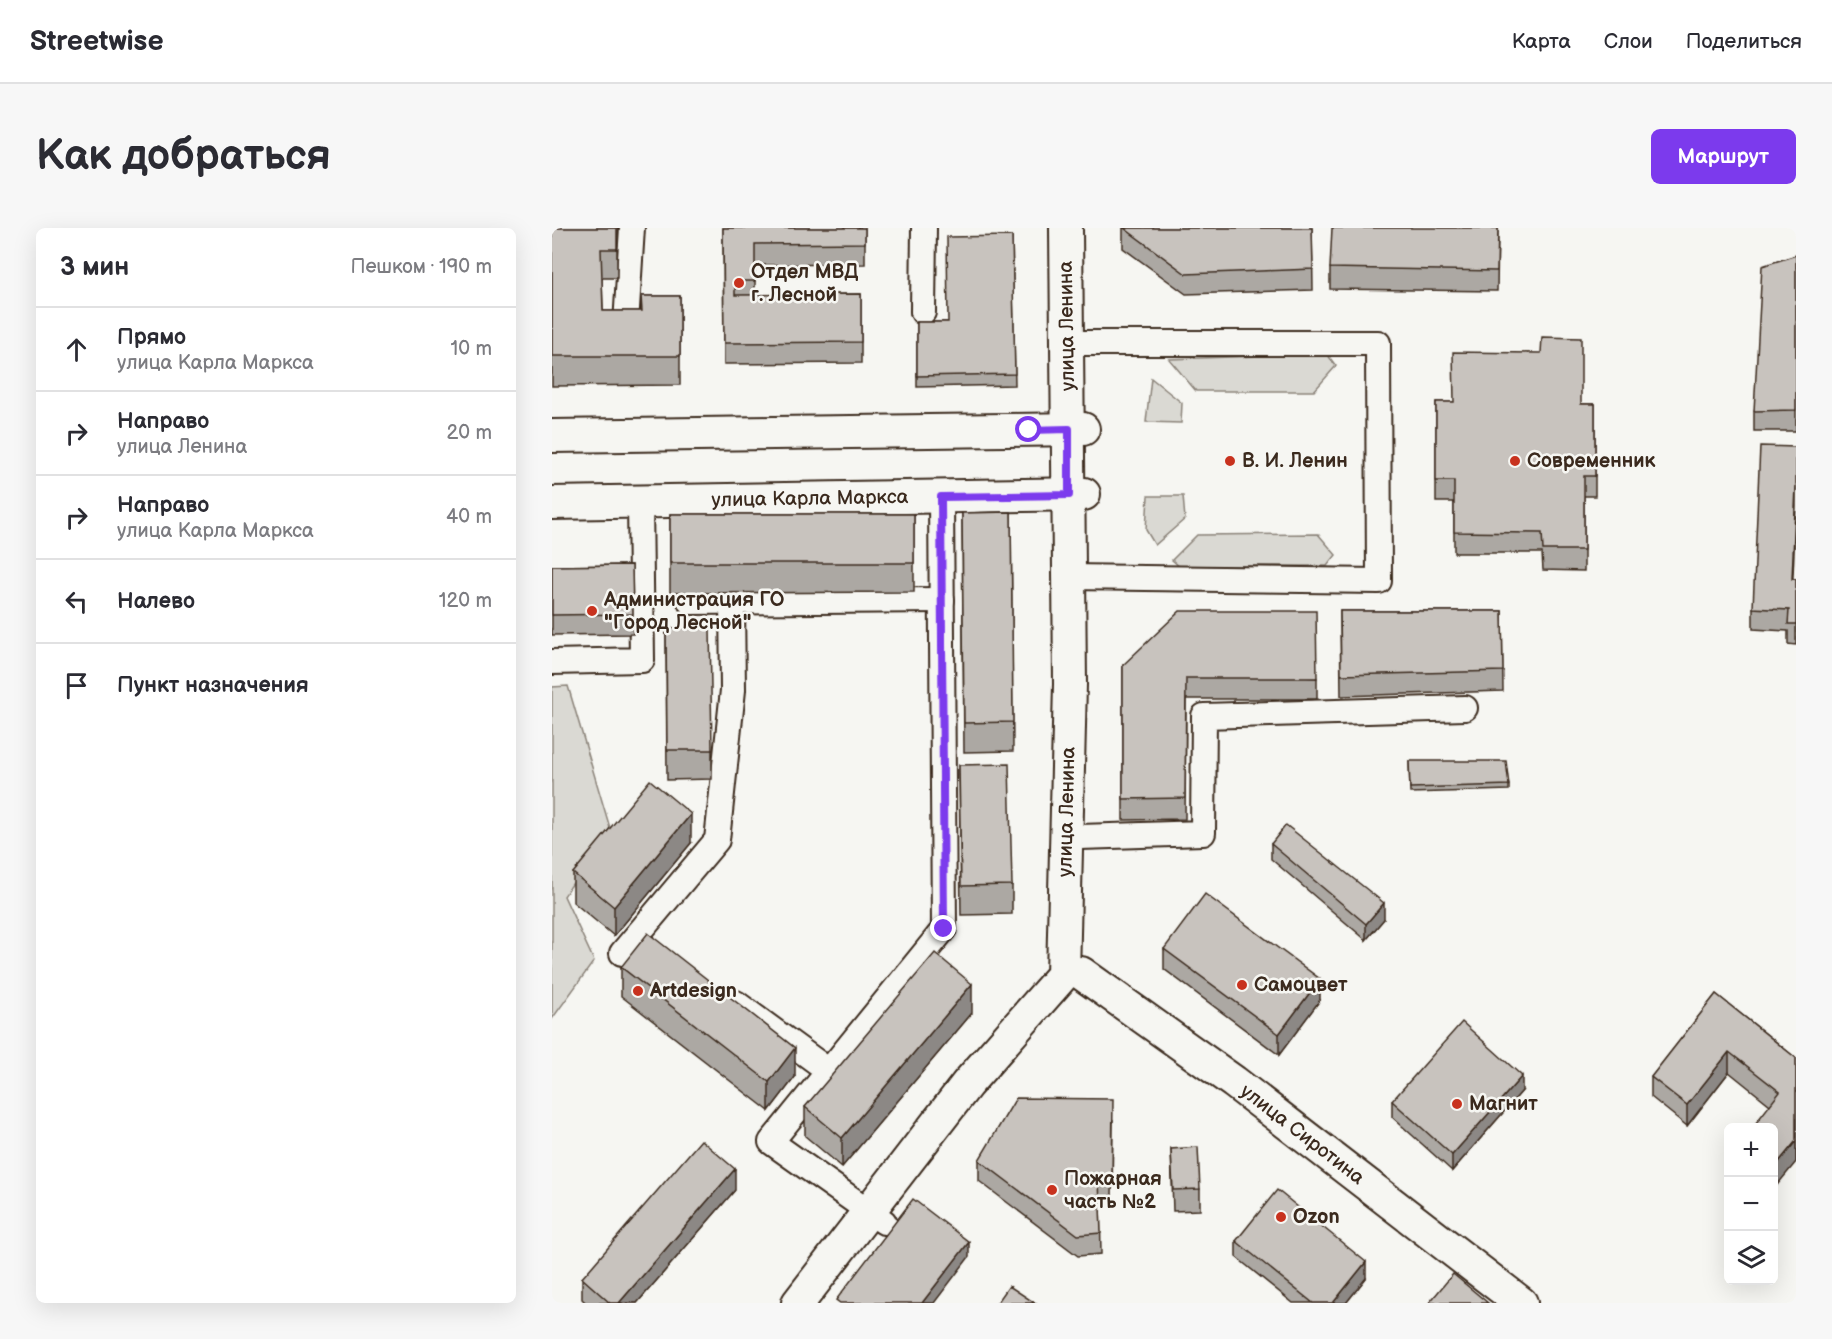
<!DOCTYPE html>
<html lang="ru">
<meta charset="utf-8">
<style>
:root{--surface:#fff;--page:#f7f7f7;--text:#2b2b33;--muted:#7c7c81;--line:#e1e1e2;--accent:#7c3aed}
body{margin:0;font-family:"Balsamiq Sans",sans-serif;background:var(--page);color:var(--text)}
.controls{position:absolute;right:18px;bottom:18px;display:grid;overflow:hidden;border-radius:9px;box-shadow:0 6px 24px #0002}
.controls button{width:54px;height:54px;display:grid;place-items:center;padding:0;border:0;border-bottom:2px solid var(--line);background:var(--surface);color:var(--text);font:30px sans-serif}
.stop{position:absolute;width:18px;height:18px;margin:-14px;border:4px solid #7c3aed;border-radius:50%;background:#fff}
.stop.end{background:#7c3aed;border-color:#fff;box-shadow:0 2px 6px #0008}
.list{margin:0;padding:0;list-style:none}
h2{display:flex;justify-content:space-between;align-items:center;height:78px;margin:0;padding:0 24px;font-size:26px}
h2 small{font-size:20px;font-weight:400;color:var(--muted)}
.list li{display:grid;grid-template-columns:39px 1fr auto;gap:18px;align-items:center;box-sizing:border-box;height:84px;padding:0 24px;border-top:2px solid var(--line)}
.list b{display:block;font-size:22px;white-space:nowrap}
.list p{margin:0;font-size:20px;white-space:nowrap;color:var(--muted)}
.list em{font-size:20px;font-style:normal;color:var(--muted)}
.icon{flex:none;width:33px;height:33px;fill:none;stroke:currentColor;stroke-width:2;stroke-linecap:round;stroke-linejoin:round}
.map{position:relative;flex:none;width:1244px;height:1075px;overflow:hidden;border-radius:9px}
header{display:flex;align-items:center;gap:36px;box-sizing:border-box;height:84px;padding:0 30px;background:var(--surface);border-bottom:2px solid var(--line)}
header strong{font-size:28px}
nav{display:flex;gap:33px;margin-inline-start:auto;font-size:21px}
.intro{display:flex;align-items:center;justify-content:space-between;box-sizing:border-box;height:144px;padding:0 36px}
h1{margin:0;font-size:42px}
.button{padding:15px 27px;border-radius:9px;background:var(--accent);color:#fff;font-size:21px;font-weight:700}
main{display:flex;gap:36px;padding:0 36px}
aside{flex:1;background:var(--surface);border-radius:9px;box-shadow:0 6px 24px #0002}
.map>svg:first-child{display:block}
.green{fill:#dad9d3;stroke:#8a8278;stroke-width:1.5}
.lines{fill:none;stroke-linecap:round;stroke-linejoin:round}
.minor-casing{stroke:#3b2a1e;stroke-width:28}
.major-casing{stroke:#3b2a1e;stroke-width:36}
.minor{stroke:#f6f6f2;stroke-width:24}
.major{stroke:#f6f6f2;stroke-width:32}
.wall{fill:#aca8a3;stroke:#3b2a1e;stroke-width:1.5}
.shaded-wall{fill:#8c8885;stroke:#3b2a1e;stroke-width:1.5}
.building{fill:#c8c3be;stroke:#3b2a1e;stroke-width:1.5}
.route{stroke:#7c3aed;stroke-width:8}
.poi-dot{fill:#c8321e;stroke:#f6f6f2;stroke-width:2}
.labels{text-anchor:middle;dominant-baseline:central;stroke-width:5;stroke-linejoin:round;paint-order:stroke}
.poi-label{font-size:20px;font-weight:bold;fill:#3b2a1e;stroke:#f6f6f2;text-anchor:start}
.street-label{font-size:20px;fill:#3b2a1e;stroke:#f6f6f2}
</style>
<header>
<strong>Streetwise</strong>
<nav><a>Карта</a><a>Слои</a><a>Поделиться</a></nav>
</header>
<div class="intro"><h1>Как добраться</h1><a class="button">Маршрут</a></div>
<main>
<aside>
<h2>3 мин<small>Пешком · 190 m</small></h2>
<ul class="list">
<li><svg class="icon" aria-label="ahead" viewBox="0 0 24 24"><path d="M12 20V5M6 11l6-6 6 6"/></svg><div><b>Прямо</b><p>улица Карла Маркса</p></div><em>10 m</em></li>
<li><svg class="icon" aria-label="right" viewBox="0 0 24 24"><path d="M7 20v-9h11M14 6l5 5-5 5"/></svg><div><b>Направо</b><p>улица Ленина</p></div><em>20 m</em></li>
<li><svg class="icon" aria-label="right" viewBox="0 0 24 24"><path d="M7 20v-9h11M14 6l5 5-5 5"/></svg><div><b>Направо</b><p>улица Карла Маркса</p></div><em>40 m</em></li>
<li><svg class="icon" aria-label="left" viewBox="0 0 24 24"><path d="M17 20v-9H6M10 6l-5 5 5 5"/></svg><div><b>Налево</b></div><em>120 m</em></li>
<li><svg class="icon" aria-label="arrive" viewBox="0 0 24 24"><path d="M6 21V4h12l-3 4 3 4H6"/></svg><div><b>Пункт назначения</b></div></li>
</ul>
</aside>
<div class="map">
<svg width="1244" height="1075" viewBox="0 0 1244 1075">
<rect width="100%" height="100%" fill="#f6f6f2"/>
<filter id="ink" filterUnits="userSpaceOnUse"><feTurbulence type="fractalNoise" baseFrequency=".0167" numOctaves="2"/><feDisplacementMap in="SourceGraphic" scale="12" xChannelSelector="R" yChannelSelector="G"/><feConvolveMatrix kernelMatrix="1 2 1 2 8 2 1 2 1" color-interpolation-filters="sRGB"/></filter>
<g filter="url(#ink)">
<!-- green -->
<g class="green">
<path d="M 775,126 L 784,138 L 762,163 L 644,163 L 617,131 Z"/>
<path d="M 599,150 L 630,175 L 629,195 L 594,194 Z"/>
<path d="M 596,268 L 631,268 L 633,291 L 603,317 L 594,302 Z"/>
<path d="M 766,306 L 784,327 L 775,338 L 627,338 L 620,332 L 645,307 Z"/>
<path d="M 16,458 L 58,600 L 12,668 L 42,733 L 0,791 L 0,459 Z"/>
</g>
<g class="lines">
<defs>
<g id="minor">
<path d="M 371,84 L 372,0"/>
<path d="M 74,96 L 80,0"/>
<path d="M 516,115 L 826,115 L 827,353 L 517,349"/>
<path d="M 138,374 L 390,372"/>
<path d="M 0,434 L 90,432 L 88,274"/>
<path d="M 528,609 L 651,605 L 652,488 L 913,480"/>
<path d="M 70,725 L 165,612 L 181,462 L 180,374"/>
<path d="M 184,775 L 277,843"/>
<path d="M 332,994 L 219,914 L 392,701 L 389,269"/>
</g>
<g id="major">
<path d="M 0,208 L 531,201"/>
<path id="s1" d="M 0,275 L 532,266"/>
<path id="s2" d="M 529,745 L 682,854 L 969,1075"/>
<path id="s3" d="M 246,1075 L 415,856 L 511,747 L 518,456 L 514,0"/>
</g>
</defs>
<!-- minor casing -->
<use href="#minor" class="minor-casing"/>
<!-- major casing -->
<use href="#major" class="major-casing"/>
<!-- minor -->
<use href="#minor" class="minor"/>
<!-- major -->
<use href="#major" class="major"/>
</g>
<!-- wall -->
<g class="wall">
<path d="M 0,0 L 65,0 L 65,50 L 50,50 L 51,83 L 89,83 L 89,68 L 128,68 L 128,157 L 0,158 Z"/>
<path d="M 171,0 L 313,0 L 313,36 L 203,37 L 203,67 L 309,66 L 309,135 L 172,136 Z"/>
<path d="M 571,0 L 760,0 L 761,62 L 634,66 L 571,20 Z"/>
<path d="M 946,0 L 945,63 L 778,61 L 778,40 Z"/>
<path d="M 460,8 L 463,157 L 365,159 L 365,94 L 396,94 Z"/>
<path d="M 1244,27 L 1244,203 L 1202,203 L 1202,183 Z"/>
<path d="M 884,174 L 1043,176 L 1043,268 L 1032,268 L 1032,343 L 991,342 L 990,325 L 902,325 L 902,274 L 884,274 Z"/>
<path d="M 459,284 L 461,523 L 412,524 L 410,285 Z"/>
<path d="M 118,286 L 362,286 L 362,364 L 118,365 Z"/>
<path d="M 80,337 L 81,406 L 0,407 L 0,338 Z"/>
<path d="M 1241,351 L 1244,351 L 1244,417 L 1236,416 L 1236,403 L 1201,401 L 1201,380 Z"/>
<path d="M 788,383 L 950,383 L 951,463 L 789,468 Z"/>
<path d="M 114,400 L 160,522 L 160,551 L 115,552 Z"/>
<path d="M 571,437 L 765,450 L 765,471 L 634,471 L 633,591 L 571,592 Z"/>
<path d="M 857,533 L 957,557 L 957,562 L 858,565 Z"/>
<path d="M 407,537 L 460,657 L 460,686 L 409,687 Z"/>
<path d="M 139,615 L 62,708 L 21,674 L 21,645 Z"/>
<path d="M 719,616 L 832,691 L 814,712 L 719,631 Z"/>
<path d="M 612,721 L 768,772 L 727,827 L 612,741 Z"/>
<path d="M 69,739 L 243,849 L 217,883 L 69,768 Z"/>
<path d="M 1164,766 L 1244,830 L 1244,934 L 1218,877 L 1177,844 L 1135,898 L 1099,869 L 1099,849 Z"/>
<path d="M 420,785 L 290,939 L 253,908 L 253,879 Z"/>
<path d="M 970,863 L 900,943 L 840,889 L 840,873 Z"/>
<path d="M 561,892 L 560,971 L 548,972 L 549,1026 L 526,1028 L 427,953 L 427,932 Z"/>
<path d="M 619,921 L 648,961 L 648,982 L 621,983 Z"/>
<path d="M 183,962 L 85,1075 L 34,1075 L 30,1071 L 30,1050 Z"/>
<path d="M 684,1013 L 814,1050 L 794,1075 L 741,1075 L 684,1029 Z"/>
</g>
<!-- shaded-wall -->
<g class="shaded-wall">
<path d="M 1244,258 L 1244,279 L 1240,371 L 1240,351 Z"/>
<path d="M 139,586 L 139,615 L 62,708 L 62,679 Z"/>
<path d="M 832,675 L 832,691 L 814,712 L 814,696 Z"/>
<path d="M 768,751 L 768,772 L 727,827 L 727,806 Z"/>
<path d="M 420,756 L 420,785 L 290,939 L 290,910 Z"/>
<path d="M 243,820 L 243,849 L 217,883 L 217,854 Z"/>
<path d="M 1177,824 L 1177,844 L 1135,898 L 1135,877 Z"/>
<path d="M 970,848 L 970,863 L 900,943 L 900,927 Z"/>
<path d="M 1244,913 L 1244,934 L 1221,962 L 1221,941 Z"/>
<path d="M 183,941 L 183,962 L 85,1075 L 67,1075 Z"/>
<path d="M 417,1014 L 417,1029 L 382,1075 L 370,1075 Z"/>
<path d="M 814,1034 L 814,1050 L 794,1075 L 781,1075 Z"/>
</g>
<!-- building -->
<g class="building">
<path d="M 0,0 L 65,0 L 65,21 L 49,21 L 51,83 L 90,83 L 89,68 L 128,68 L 128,128 L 0,128 Z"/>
<path d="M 171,0 L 313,0 L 313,15 L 203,16 L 203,53 L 183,53 L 183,67 L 309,66 L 309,114 L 172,115 Z"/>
<path d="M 572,0 L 760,0 L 761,41 L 634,46 Z"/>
<path d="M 780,0 L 946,0 L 945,43 L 778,40 Z"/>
<path d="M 460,8 L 463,146 L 365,148 L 365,94 L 396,94 L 395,9 Z"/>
<path d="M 1244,27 L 1244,182 L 1202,183 L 1210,38 Z"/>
<path d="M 990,109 L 1029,110 L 1029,176 L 1043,176 L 1043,248 L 1032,248 L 1032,322 L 991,322 L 990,305 L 902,304 L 902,253 L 884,253 L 884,174 L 902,174 L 901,124 L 989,125 Z"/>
<path d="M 1208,218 L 1244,219 L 1244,258 L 1240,351 L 1244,351 L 1244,396 L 1236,396 L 1237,382 L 1201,380 Z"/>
<path d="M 459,284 L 461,494 L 412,495 L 410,285 Z"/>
<rect x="118" y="286" width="244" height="49"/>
<path d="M 80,337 L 81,386 L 0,387 L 0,338 Z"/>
<path d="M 628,383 L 764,383 L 765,450 L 634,450 L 633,570 L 571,571 L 571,437 Z"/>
<path d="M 788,383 L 950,383 L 951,443 L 789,447 Z"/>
<path d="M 114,400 L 158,400 L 160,522 L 115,522 Z"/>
<path d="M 857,533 L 954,533 L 957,557 L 858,560 Z"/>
<path d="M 457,536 L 460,657 L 409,658 L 407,537 Z"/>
<path d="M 98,552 L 139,586 L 62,679 L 21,645 Z"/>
<path d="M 734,597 L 832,675 L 814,696 L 719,616 Z"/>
<path d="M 653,666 L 768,751 L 727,806 L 612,721 Z"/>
<path d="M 96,705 L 243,820 L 217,854 L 69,739 Z"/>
<path d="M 383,725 L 420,756 L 290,910 L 253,879 Z"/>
<path d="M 1164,766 L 1244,830 L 1244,913 L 1221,941 L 1221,900 L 1200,900 L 1228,864 L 1177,824 L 1135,877 L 1099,849 Z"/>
<path d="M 910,794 L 970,848 L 900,927 L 840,873 Z"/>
<path d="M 464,870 L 561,871 L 560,951 L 547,951 L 549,1005 L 526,1007 L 427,932 Z"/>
<path d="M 149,912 L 183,941 L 67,1075 L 58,1075 L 30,1050 Z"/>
<path d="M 646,919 L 648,961 L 621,962 L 619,921 Z"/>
<path d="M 725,962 L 814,1034 L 781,1075 L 761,1075 L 684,1013 Z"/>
<path d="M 361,971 L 417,1014 L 370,1075 L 288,1075 L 284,1072 Z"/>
<path d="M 901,1046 L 936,1075 L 877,1075 Z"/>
<path d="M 457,1058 L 483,1075 L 445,1075 Z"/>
</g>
</g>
<g class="lines" filter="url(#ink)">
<!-- route -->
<path class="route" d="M 392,701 L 389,269 L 517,267 L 517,201 L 477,202"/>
</g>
<!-- markers -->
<g class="poi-dot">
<circle cx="187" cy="55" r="6"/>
<circle cx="678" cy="233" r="6"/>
<circle cx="963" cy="233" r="6"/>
<circle cx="40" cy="383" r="6"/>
<circle cx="690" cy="757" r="6"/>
<circle cx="86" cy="763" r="6"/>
<circle cx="905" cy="876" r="6"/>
<circle cx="500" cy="962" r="6"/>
<circle cx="729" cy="989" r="6"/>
</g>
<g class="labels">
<!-- poi labels -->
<g class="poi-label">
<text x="199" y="44">Отдел МВД<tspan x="199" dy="23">г. Лесной</tspan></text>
<text x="690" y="233">В. И. Ленин</text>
<text x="975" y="233">Современник</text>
<text x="52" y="372">Администрация ГО<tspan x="52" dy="23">"Город Лесной"</tspan></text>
<text x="702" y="757">Самоцвет</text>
<text x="98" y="763">Artdesign</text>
<text x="917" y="876">Магнит</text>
<text x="512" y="951">Пожарная<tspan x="512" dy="23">часть №2</tspan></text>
<text x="741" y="989">Ozon</text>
</g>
<!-- street labels -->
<g class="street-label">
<text transform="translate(515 98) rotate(-91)">улица Ленина</text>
<text stroke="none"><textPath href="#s1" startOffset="258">улица Карла Маркса</textPath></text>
<text stroke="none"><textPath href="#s3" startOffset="585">улица Ленина</textPath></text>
<text stroke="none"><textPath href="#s2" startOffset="274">улица Сиротина</textPath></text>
</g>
</g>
</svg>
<div class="controls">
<button>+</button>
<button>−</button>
<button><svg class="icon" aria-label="layers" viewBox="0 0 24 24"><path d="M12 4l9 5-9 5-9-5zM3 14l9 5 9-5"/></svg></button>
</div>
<div class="stop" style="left:477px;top:202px"></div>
<div class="stop end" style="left:392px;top:701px"></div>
</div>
</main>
